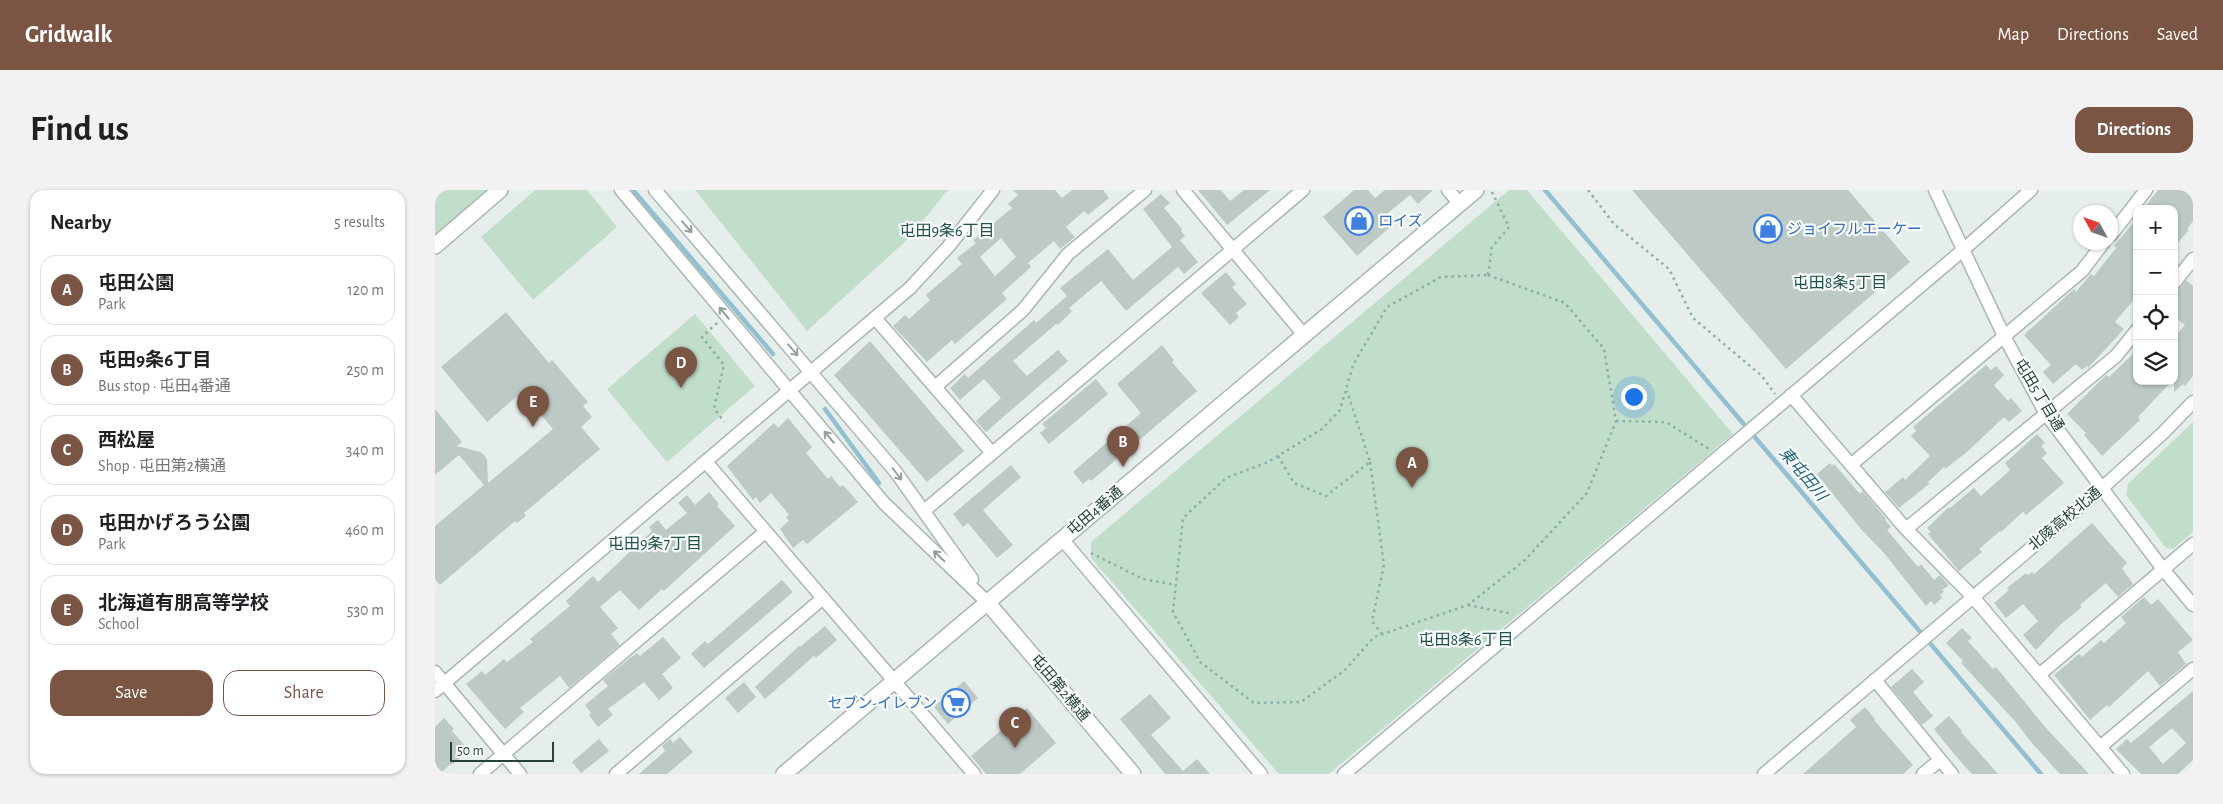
<!DOCTYPE html>
<meta charset="utf-8">
<style>
:root{--surface:#fff;--page:#f2f2f2;--text:#202124;--muted:#757577;--line:#e0e0e0;--accent:#7b5543}
body{margin:0;font-family:"Alegreya Sans","Noto Sans JP",sans-serif;background:var(--page);color:var(--text)}
.controls{position:absolute;right:15px;top:15px;display:grid;overflow:hidden;border-radius:10px;box-shadow:0 1px 4px #0004}
.controls button{width:45px;height:45px;display:grid;place-items:center;padding:0;border:0;border-bottom:1px solid var(--line);background:var(--surface);color:var(--text);font:25px sans-serif}
.compass{position:absolute;left:1638px;top:15px;width:45px;height:45px;border-radius:50%;background:var(--surface);box-shadow:0 1px 4px #0004;rotate:310deg}
.scale{position:absolute;left:15px;bottom:12px;width:104px;box-sizing:border-box;padding-left:5px;border:2px solid #26403b;border-top:0;font-size:14px;line-height:18px;white-space:nowrap;color:#26403b;-webkit-text-stroke:4px #f7fbf9;paint-order:stroke}
.you{position:absolute;left:1198px;top:206px;width:18px;height:18px;margin:-12px;border:4px solid #fff;border-radius:50%;background:#1a73e8;box-shadow:0 0 0 8px #1a73e833}
.badge{display:grid;place-items:center;width:32px;height:32px;border-radius:50%;background:var(--accent);color:#fff;font-size:16px;font-weight:700}
.pin{position:absolute;translate:-50% -41px;filter:drop-shadow(0 1px 2px #0008)}
.pin::after{content:'';position:absolute;top:26px;width:18px;height:15px;background:inherit;clip-path:polygon(0 0,100% 0,50% 100%)}
.list{margin:0;padding:0;list-style:none}
h2{display:flex;justify-content:space-between;align-items:center;height:65px;margin:0;padding:0 20px;font-size:21px}
h2 small{font-size:16px;font-weight:400;color:var(--muted)}
.list li{display:grid;grid-template-columns:32px 1fr auto;gap:15px;align-items:center;box-sizing:border-box;height:70px;margin:0 10px 10px;padding:0 10px;border:1px solid var(--line);border-radius:15px}
.list b{display:block;font-size:19px;white-space:nowrap}
.list p{margin:0;font-size:16px;white-space:nowrap;color:var(--muted)}
.list em{font-size:16px;font-style:normal;color:var(--muted)}
.actions{display:flex;gap:10px;padding:15px 20px}
.actions a{flex:1;padding:11px 0;border:1px solid var(--accent);border-radius:15px;text-align:center;font-size:18px;color:var(--accent)}
.actions .main{background:var(--accent);color:#fff}
.icon{flex:none;width:28px;height:28px;fill:none;stroke:currentColor;stroke-width:2;stroke-linecap:round;stroke-linejoin:round}
.map{position:relative;flex:none;width:1758px;height:584px;overflow:hidden;border-radius:15px}
header{display:flex;align-items:center;gap:30px;box-sizing:border-box;height:70px;padding:0 25px;background:var(--accent);color:#fff}
header strong{font-size:24px}
nav{display:flex;gap:28px;margin-inline-start:auto;font-size:18px}
.intro{display:flex;align-items:center;justify-content:space-between;box-sizing:border-box;height:120px;padding:0 30px}
h1{margin:0;font-size:35px}
.button{padding:12px 22px;border-radius:15px;background:var(--accent);color:#fff;font-size:18px;font-weight:700}
main{display:flex;gap:30px;padding:0 30px}
aside{flex:1;background:var(--surface);border-radius:15px;box-shadow:0 1px 4px #0004}
.map>svg:first-child{display:block}
.green{fill:#c1decb}
.lines{fill:none;stroke-linecap:round;stroke-linejoin:round}
.stream{stroke:#92c0d0;stroke-width:4.5}
.building{fill:#bcc9c5;fill-rule:evenodd}
.minor-casing{stroke:#a9b6b3;stroke-width:15}
.tertiary-casing{stroke:#a9b6b3;stroke-width:18}
.path{stroke:#88b0a7;stroke-width:2.5;stroke-dasharray:2.5 4;stroke-linecap:butt}
.minor{stroke:#fff;stroke-width:12}
.tertiary{stroke:#fff;stroke-width:15}
.oneway{stroke:#92a09d}
.labels{text-anchor:middle;dominant-baseline:central;stroke-width:4.5;stroke-linejoin:round;paint-order:stroke}
.shop-label{font-size:15px;fill:#366cbe;stroke:#f7fbf9;text-anchor:start}
.street-label{font-size:15px;fill:#26403b;stroke:#f7fbf9}
.neighbourhood-label{font-size:16px;fill:#22514a;stroke:#f7fbf9}
.water-label{font-size:16px;font-style:italic;fill:#22637a;stroke:#f7fbf9}
</style>
<header>
<strong>Gridwalk</strong>
<nav><a>Map</a><a>Directions</a><a>Saved</a></nav>
</header>
<div class="intro"><h1>Find us</h1><a class="button">Directions</a></div>
<main>
<aside>
<h2>Nearby<small>5 results</small></h2>
<ul class="list">
<li><span class="badge">A</span><div><b>屯田公園</b><p>Park</p></div><em>120 m</em></li>
<li><span class="badge">B</span><div><b>屯田9条6丁目</b><p>Bus stop · 屯田4番通</p></div><em>250 m</em></li>
<li><span class="badge">C</span><div><b>西松屋</b><p>Shop · 屯田第2横通</p></div><em>340 m</em></li>
<li><span class="badge">D</span><div><b>屯田かげろう公園</b><p>Park</p></div><em>460 m</em></li>
<li><span class="badge">E</span><div><b>北海道有朋高等学校</b><p>School</p></div><em>530 m</em></li>
</ul>
<div class="actions"><a class="main">Save</a><a>Share</a></div>
</aside>
<div class="map">
<svg width="1758" height="584" viewBox="0 0 1758 584">
<rect width="100%" height="100%" fill="#e6eeeb"/>
<!-- green -->
<g class="green">
<path d="M 0,0 L 56,0 L 0,46 Z"/>
<path d="M 100,0 L 152,0 L 182,37 L 98,110 L 46,47 Z"/>
<path d="M 260,0 L 513,0 L 473,49 L 372,141 Z"/>
<path d="M 1074,0 L 1092,0 L 1298,244 L 894,584 L 844,584 L 656,368 L 656,352 Z"/>
<path d="M 260,124 L 320,196 L 232,272 L 172,199 Z"/>
<path d="M 1758,232 L 1758,342 L 1738,359 L 1731,358 L 1691,305 L 1693,294 Z"/>
</g>
<g class="lines">
<!-- stream -->
<g class="stream">
<path d="M 198,0 L 338,164"/>
<path d="M 1110,0 L 1606,584"/>
<path d="M 390,219 L 444,293"/>
</g>
</g>
<!-- building -->
<g class="building">
<path d="M 578,0 L 620,0 L 627,8 L 637,0 L 668,0 L 674,8 L 653,25 L 649,21 L 631,37 L 640,47 L 625,59 L 619,51 L 593,73 L 596,77 L 567,103 L 572,109 L 520,154 L 517,150 L 492,172 L 458,136 L 470,125 L 474,129 L 495,110 L 491,105 L 527,74 L 522,68 L 541,53 L 538,50 L 577,18 L 573,14 L 583,5 ZM 566,48 L 581,67 L 560,86 L 545,67 Z"/>
<path d="M 763,0 L 786,0 L 795,11 L 809,0 L 835,0 L 792,35 Z"/>
<path d="M 919,0 L 933,0 L 940,8 L 950,0 L 998,0 L 983,14 L 975,5 L 953,23 L 961,32 L 922,66 L 888,27 Z"/>
<path d="M 1197,0 L 1413,0 L 1475,72 L 1351,179 Z"/>
<path d="M 1723,0 L 1758,0 L 1758,31 L 1752,39 L 1754,40 L 1739,57 L 1739,19 L 1708,19 Z"/>
<path d="M 726,4 L 735,13 L 729,18 L 747,39 L 746,41 L 750,46 L 745,50 L 763,72 L 749,84 L 743,77 L 691,121 L 666,91 L 634,118 L 637,121 L 623,135 L 621,134 L 578,171 L 592,186 L 623,160 L 633,171 L 551,242 L 541,231 L 566,208 L 549,189 L 525,210 L 515,198 L 530,184 L 533,188 L 599,130 L 601,133 L 632,106 L 625,98 L 673,59 L 698,90 L 737,57 L 708,19 Z"/>
<path d="M 1702,28 L 1702,106 L 1680,132 L 1689,139 L 1653,178 L 1652,176 L 1647,180 L 1641,174 L 1618,194 L 1608,182 L 1616,175 L 1589,145 L 1639,99 L 1641,102 L 1656,84 L 1659,86 L 1681,58 L 1679,56 Z"/>
<path d="M 791,82 L 801,94 L 797,97 L 812,114 L 801,123 L 804,127 L 795,135 L 766,103 Z"/>
<path d="M 1751,90 L 1758,96 L 1758,186 L 1750,196 L 1748,194 L 1739,202 L 1739,148 L 1750,135 L 1739,127 L 1739,101 L 1745,98 Z"/>
<path d="M 71,122 L 114,173 L 117,170 L 153,212 L 148,216 L 157,227 L 146,237 L 165,259 L 89,323 L 91,326 L 82,333 L 80,331 L 5,395 L 0,389 L 0,336 L 49,295 L 24,265 L 0,285 L 0,219 L 27,252 L 22,256 L 45,262 L 49,265 L 52,269 L 53,293 L 118,239 L 87,202 L 52,232 L 6,177 Z"/>
<path d="M 435,151 L 529,261 L 492,292 L 399,185 Z"/>
<path d="M 727,155 L 739,170 L 737,172 L 762,201 L 656,291 L 654,289 L 648,294 L 638,282 L 706,223 L 682,194 Z"/>
<path d="M 1702,160 L 1702,191 L 1737,191 L 1703,227 L 1705,230 L 1667,266 L 1649,245 L 1651,243 L 1632,224 L 1671,185 L 1674,187 Z"/>
<path d="M 1551,175 L 1556,180 L 1561,176 L 1569,185 L 1559,195 L 1573,211 L 1576,208 L 1587,221 L 1574,232 L 1569,227 L 1533,261 L 1510,279 L 1509,277 L 1493,292 L 1494,294 L 1464,318 L 1450,302 L 1468,287 L 1470,290 L 1495,266 L 1476,246 L 1481,241 L 1478,237 Z"/>
<path d="M 661,189 L 673,204 L 614,254 L 605,243 L 611,238 L 607,234 Z"/>
<path d="M 353,228 L 377,257 L 371,263 L 393,289 L 396,286 L 405,297 L 408,295 L 423,312 L 372,354 L 368,350 L 358,358 L 345,339 L 354,331 L 351,327 L 354,325 L 351,321 L 336,303 L 325,313 L 321,307 L 318,310 L 292,276 L 339,233 L 343,238 Z"/>
<path d="M 1602,244 L 1610,253 L 1606,256 L 1612,263 L 1607,268 L 1629,293 L 1591,325 L 1588,322 L 1566,342 L 1565,341 L 1544,359 L 1547,362 L 1524,381 L 1493,344 L 1496,342 L 1492,338 L 1514,317 L 1515,318 L 1539,298 L 1546,306 L 1575,280 L 1570,273 Z"/>
<path d="M 1395,273 L 1397,276 L 1399,274 L 1425,304 L 1428,301 L 1451,329 L 1450,330 L 1456,337 L 1452,340 L 1483,377 L 1486,374 L 1499,390 L 1505,385 L 1514,395 L 1507,400 L 1509,402 L 1505,405 L 1507,408 L 1499,415 L 1496,411 L 1491,416 L 1449,363 L 1425,338 L 1382,284 Z"/>
<path d="M 576,275 L 586,287 L 548,320 L 578,355 L 562,368 L 533,333 L 528,337 L 518,324 Z"/>
<path d="M 274,302 L 284,314 L 282,316 L 300,336 L 229,401 L 227,399 L 204,420 L 185,400 L 165,417 L 183,438 L 176,444 L 185,455 L 134,498 L 125,486 L 85,518 L 89,522 L 70,539 L 31,494 L 47,481 L 50,485 L 69,469 L 72,472 L 98,452 L 95,449 L 135,416 L 131,411 L 149,394 L 158,386 L 163,392 L 217,341 L 214,337 L 223,330 L 231,340 L 252,323 L 243,313 L 252,305 L 260,315 Z"/>
<path d="M 1657,333 L 1692,373 L 1687,378 L 1698,394 L 1683,407 L 1671,393 L 1645,415 L 1647,417 L 1625,435 L 1601,460 L 1588,445 L 1603,431 L 1588,414 L 1571,428 L 1559,413 L 1574,400 L 1572,398 L 1591,383 L 1593,385 L 1597,382 L 1599,384 Z"/>
<path d="M 347,390 L 358,402 L 269,478 L 256,464 L 270,451 L 273,454 Z"/>
<path d="M 1709,407 L 1716,415 L 1723,409 L 1758,450 L 1743,462 L 1751,474 L 1725,496 L 1713,481 L 1674,517 L 1672,515 L 1655,530 L 1619,485 L 1644,464 L 1647,467 L 1666,450 L 1669,453 L 1691,433 L 1686,427 Z"/>
<path d="M 390,436 L 402,450 L 381,468 L 379,466 L 330,509 L 320,497 L 364,456 L 365,457 Z"/>
<path d="M 1527,438 L 1537,448 L 1533,451 L 1558,479 L 1561,477 L 1611,538 L 1654,584 L 1625,584 L 1596,552 L 1579,530 L 1526,473 L 1528,471 L 1511,453 Z"/>
<path d="M 228,447 L 246,468 L 227,484 L 238,498 L 224,510 L 209,492 L 173,519 L 178,525 L 163,537 L 154,525 L 156,523 L 150,515 L 173,496 L 168,490 L 195,468 L 202,463 L 205,466 Z"/>
<path d="M 1477,479 L 1489,492 L 1478,502 L 1498,526 L 1487,535 L 1456,497 Z"/>
<path d="M 529,491 L 543,508 L 513,534 L 499,517 Z"/>
<path d="M 309,492 L 321,507 L 303,523 L 290,508 Z"/>
<path d="M 1758,501 L 1758,570 L 1743,584 L 1706,584 L 1681,559 L 1692,549 L 1696,553 ZM 1737,538 L 1751,553 L 1728,574 L 1714,557 Z"/>
<path d="M 715,504 L 736,528 L 716,545 L 748,581 L 762,569 L 775,584 L 730,584 L 685,529 Z"/>
<path d="M 1430,517 L 1440,529 L 1439,530 L 1478,575 L 1468,584 L 1368,584 L 1421,537 L 1415,530 Z"/>
<path d="M 592,518 L 621,553 L 585,584 L 551,584 L 536,566 Z"/>
<path d="M 1514,526 L 1527,541 L 1526,542 L 1563,584 L 1537,584 L 1519,564 L 1499,539 Z"/>
<path d="M 9,528 L 19,539 L 17,541 L 34,560 L 17,575 L 16,574 L 4,584 L 0,584 L 0,537 Z"/>
<path d="M 245,547 L 258,562 L 232,584 L 204,584 L 230,561 L 227,556 L 235,549 L 238,553 Z"/>
<path d="M 164,549 L 174,561 L 146,583 L 137,572 Z"/>
</g>
<g class="lines">
<defs>
<g id="minor">
<path d="M 186,0 L 449,313 L 552,412"/>
<path d="M 220,0 L 460,281 L 537,389"/>
<path d="M 748,0 L 869,145"/>
<path d="M 1013,0 L 1025,14"/>
<path d="M 1500,0 L 1569,146 L 1611,224 L 1728,379 L 1758,415"/>
<path d="M 1676,45 L 1711,0"/>
<path d="M 1739,93 L 1758,69"/>
<path d="M 440,128 L 557,263"/>
<path d="M 500,197 L 588,120 L 633,64 L 710,0"/>
<path d="M 1356,205 L 1471,339 L 1538,407 L 1688,584"/>
<path d="M 271,272 L 539,584"/>
<path d="M 1417,274 L 1647,81 L 1669,52"/>
<path d="M 489,321 L 868,0"/>
<path d="M 1471,339 L 1681,166 L 1702,140"/>
<path d="M 627,349 L 826,584"/>
<path d="M 0,482 L 85,584"/>
<path d="M 1604,485 L 1758,354"/>
<path d="M 1440,490 L 1517,584"/>
<path d="M 0,501 L 475,98 L 513,57 L 558,0"/>
<path d="M 1665,557 L 1758,479"/>
<path d="M 45,584 L 330,342"/>
<path d="M 181,584 L 388,408"/>
<path d="M 909,584 L 1528,60 L 1596,0"/>
<path d="M 1329,584 L 1667,298 L 1728,243 L 1758,212"/>
<path d="M 1488,584 L 1505,570"/>
</g>
<g id="tertiary">
<path d="M 0,56 L 65,0"/>
<path d="M 552,412 L 698,584"/>
<path d="M 349,584 L 1041,0"/>
</g>
</defs>
<!-- minor casing -->
<use href="#minor" class="minor-casing"/>
<!-- tertiary casing -->
<use href="#tertiary" class="tertiary-casing"/>
<!-- path -->
<g class="path">
<path d="M 1153,0 L 1179,34 L 1234,79 L 1258,128 L 1327,186 L 1340,204"/>
<path d="M 1053,85 L 1130,113 L 1169,159 L 1181,231 L 1152,303 L 1090,370 L 1033,415 L 939,447 L 910,480 L 866,512 L 819,513 L 765,472 L 738,422 L 748,328 L 791,288 L 833,272 L 887,239 L 905,220 L 918,175 L 952,117 L 1006,87 Z"/>
<path d="M 1053,85 L 1057,57 L 1074,37 L 1056,0"/>
<path d="M 282,133 L 267,147 L 289,175 L 279,218 L 289,232"/>
<path d="M 1181,231 L 1231,232 L 1274,259"/>
<path d="M 843,266 L 859,293 L 891,306 L 935,272 L 912,201"/>
<path d="M 935,272 L 949,375 L 937,431 L 947,444"/>
<path d="M 656,363 L 708,389 L 741,395"/>
<path d="M 1033,415 L 1078,424"/>
</g>
<!-- minor -->
<use href="#minor" class="minor"/>
<!-- tertiary -->
<use href="#tertiary" class="tertiary"/>
</g>
<!-- one-way arrows -->
<defs><path id="oneway-shaft" d="M-6 0H5M1.5-3L5.5 0L1.5 3" fill="none" stroke-width="1.6" stroke-linecap="round" stroke-linejoin="round" transform="scale(1.25)"/></defs>
<g class="oneway">
<use href="#oneway-shaft" transform="translate(252 37) rotate(49)"/>
<use href="#oneway-shaft" transform="translate(289 123) rotate(-130)"/>
<use href="#oneway-shaft" transform="translate(358 160) rotate(49)"/>
<use href="#oneway-shaft" transform="translate(394 247) rotate(-130)"/>
<use href="#oneway-shaft" transform="translate(462 284) rotate(53)"/>
<use href="#oneway-shaft" transform="translate(504 366) rotate(-136)"/>
</g>
<!-- icons -->
<defs>
<symbol id="shop-ring" viewBox="-11 -11 22 22"><circle r="9.5" fill="#f7fbf9" stroke="#3f7fe0" stroke-width="1.5"/><path d="M-5-2.5h2.3a2.7 3.5 0 0 1 5.4 0H5L5.5 6h-11ZM-1.5-2.5h3a1.5 2.3 0 0 0-3 0Z" fill="#3f7fe0"/></symbol>
<symbol id="supermarket-ring" viewBox="-11 -11 22 22"><circle r="9.5" fill="#f7fbf9" stroke="#3f7fe0" stroke-width="1.5"/><path d="M-6-5.5h2.5l.6 2H6L4.5 2H-2.5L-4.4-4H-6ZM-1.5 3.2a1.3 1.3 0 1 0 .1 0ZM3 3.2a1.3 1.3 0 1 0 .1 0Z" fill="#3f7fe0"/></symbol>
</defs>
<g fill-rule="evenodd">
<use href="#shop-ring" x="908" y="15" width="32" height="32"/>
<use href="#shop-ring" x="1317" y="23" width="32" height="32"/>
<use href="#supermarket-ring" x="505" y="497" width="32" height="32"/>
</g>
<g class="labels">
<!-- shop labels -->
<g class="shop-label">
<text x="943" y="31">ロイズ</text>
<text x="1352" y="39">ジョイフルエーケー</text>
<text x="502" y="513" text-anchor="end">セブン-イレブン</text>
</g>
<!-- street labels -->
<g class="street-label">
<text transform="translate(1604 205) rotate(59)">屯田5丁目通</text>
<text transform="translate(660 321) rotate(-40)">屯田4番通</text>
<text transform="translate(1630 329) rotate(-40)">北陵高校北通</text>
<text transform="translate(625 498) rotate(50)">屯田第2横通</text>
</g>
<!-- neighbourhood labels -->
<g class="neighbourhood-label">
<text x="512" y="41">屯田9条6丁目</text>
<text x="1405" y="93">屯田8条5丁目</text>
<text x="220" y="354">屯田9条7丁目</text>
<text x="1031" y="450">屯田8条6丁目</text>
</g>
<!-- water labels -->
<g class="water-label">
<text transform="translate(1368 284) rotate(50)">東屯田川</text>
</g>
</g>
</svg>
<div class="controls">
<button>+</button>
<button>−</button>
<button><svg class="icon" aria-label="locate" viewBox="0 0 24 24"><circle cx="12" cy="12" r="6"/><path d="M12 2v4M12 18v4M2 12h4M18 12h4"/></svg></button>
<button><svg class="icon" aria-label="layers" viewBox="0 0 24 24"><path d="M12 4l9 5-9 5-9-5zM3 14l9 5 9-5"/></svg></button>
</div>
<svg class="compass" viewBox="-18 -18 36 36"><path d="M0-13l5 13h-10z" fill="#e53935"/><path d="M0 13l5-13h-10z" fill="#757577"/></svg>
<div class="scale">50 m</div>
<div class="you"></div>
<div class="pin badge" style="left:977px;top:298px">A</div>
<div class="pin badge" style="left:688px;top:277px">B</div>
<div class="pin badge" style="left:580px;top:558px">C</div>
<div class="pin badge" style="left:246px;top:198px">D</div>
<div class="pin badge" style="left:98px;top:237px">E</div>
</div>
</main>
